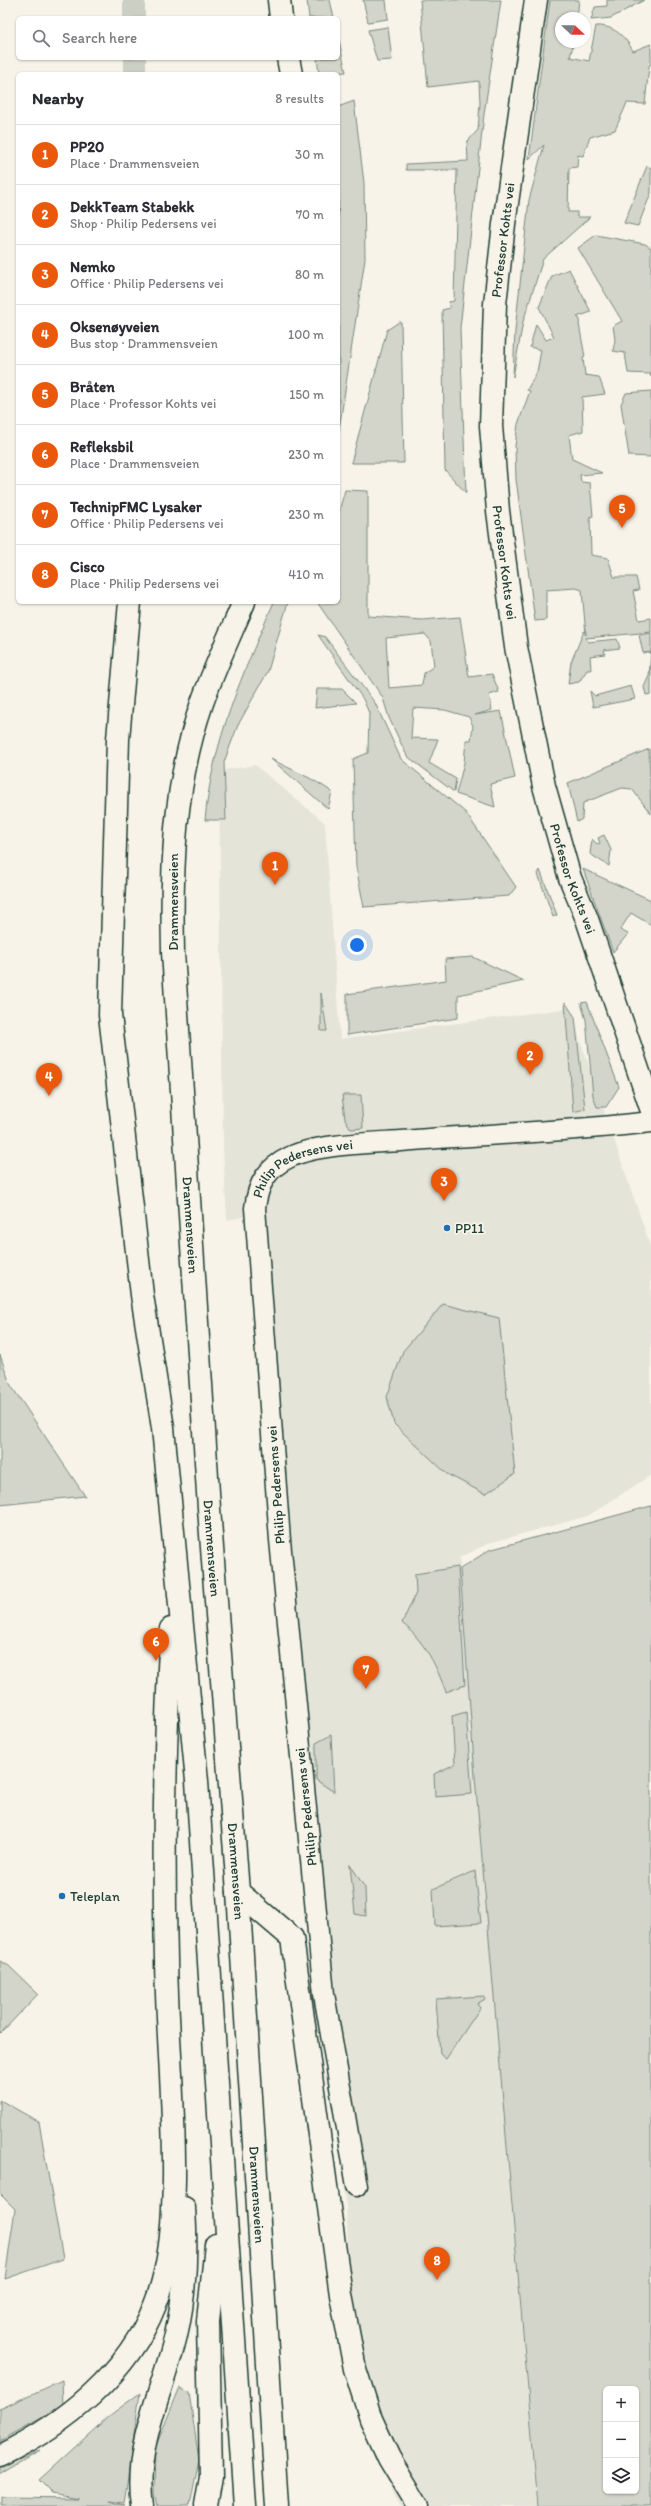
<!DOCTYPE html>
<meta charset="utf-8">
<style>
:root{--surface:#fff;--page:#f7f7f7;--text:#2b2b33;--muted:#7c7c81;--line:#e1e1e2;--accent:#ea580c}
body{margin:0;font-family:Itim,sans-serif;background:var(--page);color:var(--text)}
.controls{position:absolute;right:12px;bottom:12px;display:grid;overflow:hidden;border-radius:6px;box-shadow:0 1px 3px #0004}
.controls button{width:36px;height:36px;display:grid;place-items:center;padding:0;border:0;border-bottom:1px solid var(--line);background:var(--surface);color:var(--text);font:20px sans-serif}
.compass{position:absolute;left:555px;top:12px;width:36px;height:36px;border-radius:50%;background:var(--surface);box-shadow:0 1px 3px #0004;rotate:112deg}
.you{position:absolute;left:357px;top:945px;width:14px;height:14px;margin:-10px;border:3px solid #fff;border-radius:50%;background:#1a73e8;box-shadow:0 0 0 6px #1a73e833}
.badge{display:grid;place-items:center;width:26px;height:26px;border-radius:50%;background:var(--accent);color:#fff;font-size:13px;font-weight:700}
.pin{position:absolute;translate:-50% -33px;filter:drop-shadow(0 1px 2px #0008)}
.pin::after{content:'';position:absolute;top:21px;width:14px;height:12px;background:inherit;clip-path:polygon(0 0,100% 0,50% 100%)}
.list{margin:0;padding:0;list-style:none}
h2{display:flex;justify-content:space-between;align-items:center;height:52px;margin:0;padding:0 16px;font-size:17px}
h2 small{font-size:13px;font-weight:400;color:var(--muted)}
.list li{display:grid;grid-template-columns:26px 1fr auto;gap:12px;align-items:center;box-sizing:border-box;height:60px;padding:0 16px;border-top:1px solid var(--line)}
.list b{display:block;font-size:15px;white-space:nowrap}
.list p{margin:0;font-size:13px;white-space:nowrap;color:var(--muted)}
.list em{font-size:13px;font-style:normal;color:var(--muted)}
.icon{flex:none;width:22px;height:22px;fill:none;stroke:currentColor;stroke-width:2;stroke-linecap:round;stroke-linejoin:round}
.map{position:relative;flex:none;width:651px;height:2506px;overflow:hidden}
.search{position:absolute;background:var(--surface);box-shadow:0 1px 3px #0004;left:16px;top:16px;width:324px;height:44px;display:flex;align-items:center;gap:10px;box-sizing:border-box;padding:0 14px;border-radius:6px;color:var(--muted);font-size:15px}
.panel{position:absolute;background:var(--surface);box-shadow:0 1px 3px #0004;left:16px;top:72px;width:324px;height:532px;border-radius:6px}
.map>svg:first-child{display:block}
.built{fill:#e5e4d9}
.green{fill:#d3d5ca;stroke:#79897f;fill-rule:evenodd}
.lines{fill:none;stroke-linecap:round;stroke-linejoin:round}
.highway-tunnel{stroke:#cccfc4;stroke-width:22;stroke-dasharray:22 11;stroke-linecap:butt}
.street-casing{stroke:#1f3d34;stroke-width:23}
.secondary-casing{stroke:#1f3d34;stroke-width:25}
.highway-casing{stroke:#1f3d34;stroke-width:25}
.street{stroke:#f7f3e8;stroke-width:20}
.secondary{stroke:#f7f3e8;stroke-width:22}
.highway{stroke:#f7f3e8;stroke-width:22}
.poi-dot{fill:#1f6fb2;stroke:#f7f3e8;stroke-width:1.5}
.labels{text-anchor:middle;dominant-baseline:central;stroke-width:3.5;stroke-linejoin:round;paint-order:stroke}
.street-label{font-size:14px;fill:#1f3d34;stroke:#f7f3e8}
.poi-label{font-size:14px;fill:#1f3d34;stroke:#f7f3e8;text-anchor:start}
</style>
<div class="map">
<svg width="651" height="2506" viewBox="0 0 651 2506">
<rect width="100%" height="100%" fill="#f7f3e8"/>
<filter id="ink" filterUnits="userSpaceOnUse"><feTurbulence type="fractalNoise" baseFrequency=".025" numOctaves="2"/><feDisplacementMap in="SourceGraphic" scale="8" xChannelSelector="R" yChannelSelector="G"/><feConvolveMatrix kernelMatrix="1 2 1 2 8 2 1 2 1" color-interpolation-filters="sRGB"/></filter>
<g filter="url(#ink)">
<!-- built -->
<path class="built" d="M 255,765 L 325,823 L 340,1039 L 569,1008 L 651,1248 L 651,1475 L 588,1516 L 489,1543 L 459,1558 L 475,1777 L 537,2506 L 399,2506 L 357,2414 L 344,2170 L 248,1216 L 227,1220 L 223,1148 L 219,771 Z"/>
<!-- green -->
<g class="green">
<path d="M 307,0 L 330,0 L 334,18 L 309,18 Z"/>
<path d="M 363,0 L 386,0 L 388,19 L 368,22 Z"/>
<path d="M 420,0 L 501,0 L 484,114 L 460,328 L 466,493 L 445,470 L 442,310 L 450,308 L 449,302 L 454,301 L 457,170 L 406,170 L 406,164 L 468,161 L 467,142 L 478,130 L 480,104 L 479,81 L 428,87 Z"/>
<path d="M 550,0 L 579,0 L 577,18 L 561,18 L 561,42 L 574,42 L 570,57 L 589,61 L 596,26 C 613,25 625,36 633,51 L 651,44 L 651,64 L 649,66 L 645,104 L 627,103 L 615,130 L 590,137 L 583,156 L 578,155 L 577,167 L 569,168 L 568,212 L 577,212 L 577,217 L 590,217 L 543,259 L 523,322 L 513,377 L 515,331 L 529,200 L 544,145 L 529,159 Z"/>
<path d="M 607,0 L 644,0 L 611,18 L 591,20 L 595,7 L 607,6 Z"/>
<path d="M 388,27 L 392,60 L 377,61 L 368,30 Z"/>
<path d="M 338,36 L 346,72 L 319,74 L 317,58 L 338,58 Z"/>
<path d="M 354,101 L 364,183 L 365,259 L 339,430 L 338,107 Z"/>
<path d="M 647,166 L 651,168 L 651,193 L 638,226 L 624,223 Z"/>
<path d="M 596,235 L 645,244 L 651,248 L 651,377 L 650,374 L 628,373 L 625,353 L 613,351 L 615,340 L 613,326 L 622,321 L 578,248 Z"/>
<path d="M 569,269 L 591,312 L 577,317 L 580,319 L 579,324 L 585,357 L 583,358 L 585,375 L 599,377 L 605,394 L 582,397 L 583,431 L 569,435 L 572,459 L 602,473 L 580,475 L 581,482 L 590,483 L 593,516 L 590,517 L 591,555 L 608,558 L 614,577 L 636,577 L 639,590 L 633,591 L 639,620 L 651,618 L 651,632 L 586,638 L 588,642 L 617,639 L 620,648 L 604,650 L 605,654 L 590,656 L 591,670 L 587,670 L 579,682 L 568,684 L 571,662 L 584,631 L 586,635 L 582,590 L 576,588 L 546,590 L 546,620 L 535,621 L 516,479 L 515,446 L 518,424 L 530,391 L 527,390 L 537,372 L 541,350 L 530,347 L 536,324 L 546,340 L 554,337 L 539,307 L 552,276 Z"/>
<path d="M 399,322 L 401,322 L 404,463 L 351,463 L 387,330 Z"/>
<path d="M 651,391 L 651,457 L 629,456 L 621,404 L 626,393 Z"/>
<path d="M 345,490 L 368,491 L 368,616 L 422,620 L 460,617 L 469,677 L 492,674 L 499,692 L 489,695 L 492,710 L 475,715 L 501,711 L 515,778 L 490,784 L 495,807 L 456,794 L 464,763 L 466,740 L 471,740 L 473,726 L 469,717 L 445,710 L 413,708 L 411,738 L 438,739 L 429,763 L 456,779 L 454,792 L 407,756 L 389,718 L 383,698 L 317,602 L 338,602 L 338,515 ZM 425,634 L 431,641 L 434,666 L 424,673 L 422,685 L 389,688 L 386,638 Z"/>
<path d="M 274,602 L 288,602 L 268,671 L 238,725 L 224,762 L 226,820 L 205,820 C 212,742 243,673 274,602 Z"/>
<path d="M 651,633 L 651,694 L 646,695 L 644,687 L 649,676 L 651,652 L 643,653 L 639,635 Z"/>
<path d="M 318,635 L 325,637 L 375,703 L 401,759 L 466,813 L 516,887 L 509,896 L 364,907 L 356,867 L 353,759 L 368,753 L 369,713 L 363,699 Z"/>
<path d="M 631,686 L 635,699 L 593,707 L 590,691 L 595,696 Z"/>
<path d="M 317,689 L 342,689 L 356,703 L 315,708 Z"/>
<path d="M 649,749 L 651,814 L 632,789 L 622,788 L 583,803 L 582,819 L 577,822 L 568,783 Z"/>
<path d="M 271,759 C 292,770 313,778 332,792 L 328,809 Z"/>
<path d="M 604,835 L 611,850 L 609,866 L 590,854 L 592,839 L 597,844 L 600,843 L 598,838 Z"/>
<path d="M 583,869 L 651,900 L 651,925 L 631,913 L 620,930 L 628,934 L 613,952 Z"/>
<path d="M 540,870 L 557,915 L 553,917 L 538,874 Z"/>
<path d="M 473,957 L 524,981 L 458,995 L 458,1018 L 347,1035 L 347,994 L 446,980 L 445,959 Z"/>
<path d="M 321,993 L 327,1031 L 321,1031 Z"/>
<path d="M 565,1002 L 575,1017 L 585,1109 L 573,1112 Z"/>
<path d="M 587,1002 L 619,1087 L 606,1107 L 597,1107 L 593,1096 L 586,1020 L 581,1003 Z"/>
<path d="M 342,1095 L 361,1095 L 363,1128 L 351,1129 L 345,1119 Z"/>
<path d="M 443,1304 L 499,1318 L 515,1474 L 485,1494 L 447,1474 L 394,1424 L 387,1397 L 403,1351 Z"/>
<path d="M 0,1355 L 10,1384 L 85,1496 L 0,1505 Z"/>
<path d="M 651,1506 L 651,2506 L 538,2506 L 475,1777 L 460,1569 L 489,1550 ZM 606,2389 L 636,2389 L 636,2491 L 606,2491 Z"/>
<path d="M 458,1567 L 465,1685 L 446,1692 C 436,1665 425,1642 402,1623 L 416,1593 L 415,1574 Z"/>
<path d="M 466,1712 L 472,1794 L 435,1797 L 434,1774 L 455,1764 L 452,1716 Z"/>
<path d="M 331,1735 L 334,1792 L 316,1780 L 316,1743 Z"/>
<path d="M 350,1864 L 365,1888 L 366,1916 L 355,1914 Z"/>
<path d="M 475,1871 L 481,1923 L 435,1926 L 433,1889 Z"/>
<path d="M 0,1961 L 9,1966 L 38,1994 L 0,2034 Z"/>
<path d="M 484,1996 L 485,1999 L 477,2004 L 480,2008 L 446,2059 L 440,2054 L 436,1999 Z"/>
<path d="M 0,2100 L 39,2122 L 63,2259 L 5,2279 L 15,2209 L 0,2194 Z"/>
<path d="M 62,2380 L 63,2406 L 0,2441 L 0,2409 Z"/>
<path d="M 180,2387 L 189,2393 L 199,2460 L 190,2506 L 157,2506 L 154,2493 L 155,2448 Z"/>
<path d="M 140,2393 L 124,2504 L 110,2502 L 125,2506 L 0,2506 L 0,2497 L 78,2498 L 52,2493 L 39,2480 L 109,2416 Z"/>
<path d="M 40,2451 L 0,2475 L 0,2468 Z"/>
</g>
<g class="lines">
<!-- highway-tunnel -->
<g class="highway-tunnel">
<path d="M 134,0 L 134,18"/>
<path d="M 135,58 L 135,74"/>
</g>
<defs>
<g id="street">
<path id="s1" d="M 357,2186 L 324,1994 L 280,1540 L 255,1208 C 258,1183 267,1168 290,1157 C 317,1144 371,1143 401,1141 C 484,1134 568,1132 651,1122"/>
</g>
<g id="secondary">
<path id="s2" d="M 536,0 L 504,224 L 495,304 L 491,426 L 498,511 L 516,647 L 544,786 L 570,878 L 587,919 L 651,1108"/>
</g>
<g id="highway">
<path d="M 279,0 L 281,18"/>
<path d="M 288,58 L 291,74"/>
<path d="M 130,602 L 118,739 L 110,1015 L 142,1295 L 163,1428 L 197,1781 L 245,2506"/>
<path id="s3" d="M 244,602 C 230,635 214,669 202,703 C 174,784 171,867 173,952 L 209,1508 L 238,1892 L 277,2506"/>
<path d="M 238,1892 L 292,1938 L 341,2295 L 355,2369 L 371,2419 L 389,2458 L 418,2506"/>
<path d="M 0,2456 C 65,2424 128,2374 155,2305 C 171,2266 173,2222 174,2180 C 175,2106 167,2033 166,1959 C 163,1850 165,1738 171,1629"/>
<path d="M 142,2506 C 133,2447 163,2391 176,2335 C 186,2292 187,2252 184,2208"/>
<path d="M 206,2506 L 211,2477 L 208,2321 L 216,2245"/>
</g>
</defs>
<!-- street casing -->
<use href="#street" class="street-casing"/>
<!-- secondary casing -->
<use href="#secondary" class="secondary-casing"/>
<!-- highway casing -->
<use href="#highway" class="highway-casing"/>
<!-- street -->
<use href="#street" class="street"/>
<!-- secondary -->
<use href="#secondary" class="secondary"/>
<!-- highway -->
<use href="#highway" class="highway"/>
</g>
</g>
<!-- markers -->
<g class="poi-dot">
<circle cx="447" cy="1228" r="4"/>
<circle cx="62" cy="1896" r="4"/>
</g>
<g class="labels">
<!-- street labels -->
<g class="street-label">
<text transform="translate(503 240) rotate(-83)">Professor Kohts vei</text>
<text stroke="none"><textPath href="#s2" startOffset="566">Professor Kohts vei</textPath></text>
<text stroke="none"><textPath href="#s2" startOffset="890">Professor Kohts vei</textPath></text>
<text transform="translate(173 902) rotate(-90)">Drammensveien</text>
<text stroke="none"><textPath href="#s1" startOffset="1054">Philip Pedersens vei</textPath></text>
<text stroke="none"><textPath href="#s3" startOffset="635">Drammensveien</textPath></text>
<text transform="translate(276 1485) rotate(-94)">Philip Pedersens vei</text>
<text stroke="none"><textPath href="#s3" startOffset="959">Drammensveien</textPath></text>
<text transform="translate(306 1807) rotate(-96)">Philip Pedersens vei</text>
<text stroke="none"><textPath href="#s3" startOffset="1283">Drammensveien</textPath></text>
<text stroke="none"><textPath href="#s3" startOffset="1607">Drammensveien</textPath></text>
</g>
<!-- poi labels -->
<g class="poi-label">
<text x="455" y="1228">PP11</text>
<text x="70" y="1896">Teleplan</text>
</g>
</g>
</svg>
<div class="controls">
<button>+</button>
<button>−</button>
<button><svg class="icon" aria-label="layers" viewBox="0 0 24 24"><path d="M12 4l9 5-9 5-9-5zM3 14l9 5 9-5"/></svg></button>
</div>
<svg class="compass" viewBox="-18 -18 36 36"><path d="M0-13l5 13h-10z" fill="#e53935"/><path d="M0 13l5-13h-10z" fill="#7c7c81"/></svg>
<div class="you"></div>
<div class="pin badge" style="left:275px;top:885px">1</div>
<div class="pin badge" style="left:530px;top:1075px">2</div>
<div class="pin badge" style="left:444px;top:1201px">3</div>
<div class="pin badge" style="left:49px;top:1096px">4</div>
<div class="pin badge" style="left:622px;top:528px">5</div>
<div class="pin badge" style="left:156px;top:1661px">6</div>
<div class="pin badge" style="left:366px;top:1689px">7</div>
<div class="pin badge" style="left:437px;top:2280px">8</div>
<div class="search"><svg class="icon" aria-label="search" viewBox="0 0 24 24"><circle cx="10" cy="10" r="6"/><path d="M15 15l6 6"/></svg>Search here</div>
<section class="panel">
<h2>Nearby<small>8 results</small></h2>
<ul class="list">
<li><span class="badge">1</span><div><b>PP20</b><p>Place · Drammensveien</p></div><em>30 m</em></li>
<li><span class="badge">2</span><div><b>DekkTeam Stabekk</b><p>Shop · Philip Pedersens vei</p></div><em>70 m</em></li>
<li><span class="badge">3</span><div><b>Nemko</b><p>Office · Philip Pedersens vei</p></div><em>80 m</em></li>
<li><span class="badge">4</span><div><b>Oksenøyveien</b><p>Bus stop · Drammensveien</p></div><em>100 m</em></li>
<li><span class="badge">5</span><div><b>Bråten</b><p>Place · Professor Kohts vei</p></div><em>150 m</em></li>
<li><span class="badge">6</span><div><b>Refleksbil</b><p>Place · Drammensveien</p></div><em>230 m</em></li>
<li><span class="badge">7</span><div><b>TechnipFMC Lysaker</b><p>Office · Philip Pedersens vei</p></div><em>230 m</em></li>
<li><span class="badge">8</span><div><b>Cisco</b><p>Place · Philip Pedersens vei</p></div><em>410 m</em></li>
</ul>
</section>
</div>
